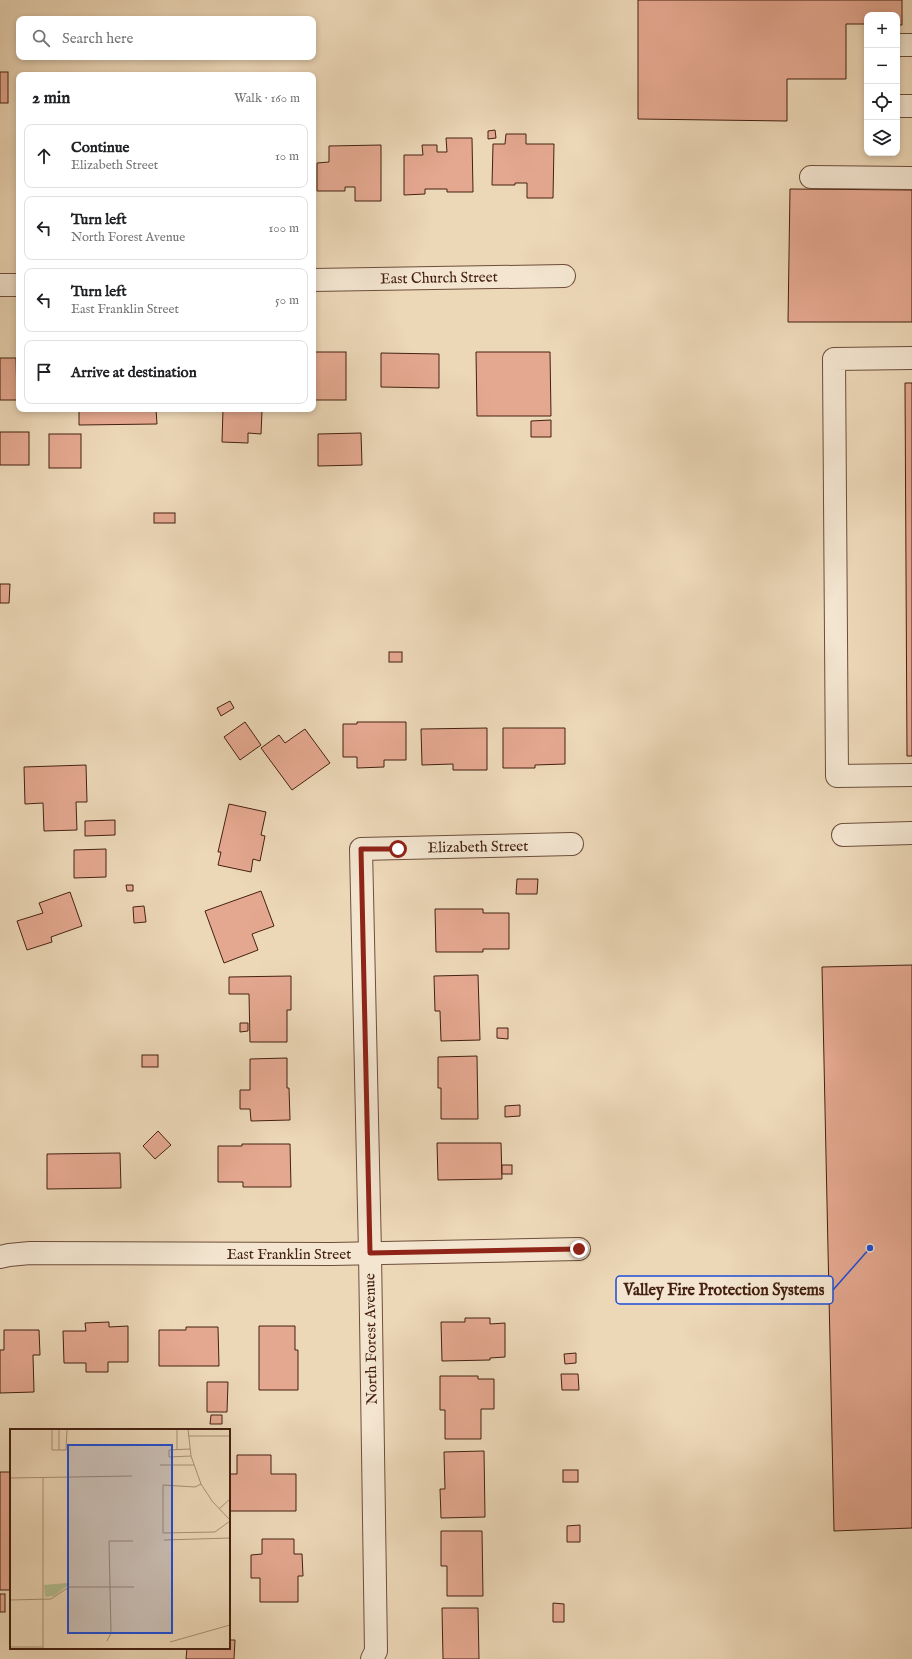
<!DOCTYPE html>
<meta charset="utf-8">
<style>
:root{--surface:#fff;--page:#f6f6f6;--text:#202124;--muted:#757577;--line:#e0e0e0}
body{margin:0;font-family:"IM FELL English",serif;background:var(--page);color:var(--text)}
.controls{position:absolute;right:12px;top:12px;display:grid;overflow:hidden;border-radius:8px;box-shadow:0 2px 6px #0003}
.controls button{width:36px;height:36px;display:grid;place-items:center;padding:0;border:0;border-bottom:1px solid var(--line);background:var(--surface);color:var(--text);font:20px sans-serif}
.stop{position:absolute;width:12px;height:12px;margin:-9px;border:3px solid #8f2418;border-radius:50%;background:#fff}
.stop.end{background:#8f2418;border-color:#fff;box-shadow:0 1px 4px #0008}
.list{margin:0;padding:0;list-style:none}
h2{display:flex;justify-content:space-between;align-items:center;height:52px;margin:0;padding:0 16px;font-size:17px}
h2 small{font-size:13px;font-weight:400;color:var(--muted)}
.list li{display:grid;grid-template-columns:26px 1fr auto;gap:12px;align-items:center;box-sizing:border-box;height:64px;margin:0 8px 8px;padding:0 8px;border:1px solid var(--line);border-radius:8px}
.list b{display:block;font-size:15px;white-space:nowrap}
.list p{margin:0;font-size:13px;white-space:nowrap;color:var(--muted)}
.list em{font-size:13px;font-style:normal;color:var(--muted)}
.icon{flex:none;width:22px;height:22px;fill:none;stroke:currentColor;stroke-width:2;stroke-linecap:round;stroke-linejoin:round}
.map{position:relative;flex:none;width:912px;height:1659px;overflow:hidden}
.search{position:absolute;background:var(--surface);box-shadow:0 2px 6px #0003;left:16px;top:16px;width:300px;height:44px;display:flex;align-items:center;gap:10px;box-sizing:border-box;padding:0 14px;border-radius:8px;color:var(--muted);font-size:15px}
.panel{position:absolute;background:var(--surface);box-shadow:0 2px 6px #0003;left:16px;top:72px;width:300px;height:340px;border-radius:8px}
.map>svg:first-child{display:block}
.building{fill:#e4a890;stroke:#442110}
.lines{fill:none;stroke-linecap:round;stroke-linejoin:round}
.minor-casing{stroke:#6e4e3a;stroke-width:24}
.minor{stroke:#f3e5d0;stroke-width:22}
.route{stroke:#8f2418;stroke-width:5}
.labels{text-anchor:middle;dominant-baseline:central;stroke-width:3;stroke-linejoin:round;paint-order:stroke}
.street-label{font-size:15px;fill:#442110;stroke:#f3e5d0}
.inset-road{fill:none;stroke:#a98e74;stroke-width:1}
.view{fill:#1d4ed8;fill-opacity:0.15;stroke:#1d4ed8;stroke-width:2}
.inset-edge{fill:none;stroke:#442110;stroke-width:2}
.leader{fill:none;stroke:#1d4ed8;stroke-width:1.5}
.callout-dot{fill:#1d4ed8;stroke:#f3e5d0;stroke-width:1.5}
.callout{fill:#f3e5d0;stroke:#1d4ed8;stroke-width:1.5}
.callout-label{font-size:16px;text-anchor:middle;font-weight:bold;fill:#442110}
</style>
<div class="map">
<svg width="912" height="1659" viewBox="0 0 912 1659">
<rect width="100%" height="100%" fill="#ecd7b7"/>
<filter id="stains"><feTurbulence type="fractalNoise" baseFrequency=".005" numOctaves="4"/><feColorMatrix values="0 0 0 0 .2 0 0 0 0 .09 0 0 0 0 .02 0 0 0 .5 -.17"/></filter>
<radialGradient id="worn" r=".72"><stop offset=".6" stop-color="#630" stop-opacity="0"/><stop offset="1" stop-color="#630" stop-opacity=".3"/></radialGradient>
<!-- building -->
<g class="building">
<path d="M 638,0 L 902,0 L 902,25 L 897,25 L 897,15 L 867,15 L 867,24 L 846,24 L 846,79 L 787,79 L 787,121 L 638,119 Z"/>
<rect x="0" y="72" width="8" height="31"/>
<path d="M 495,130 L 496,138 L 488,139 L 488,131 Z"/>
<path d="M 506,134 L 526,134 L 526,144 L 554,144 L 553,198 L 527,198 L 527,183 L 515,183 L 515,185 L 492,185 L 493,144 L 505,144 Z"/>
<path d="M 446,138 L 472,138 L 473,192 L 447,192 L 447,189 L 425,189 L 425,194 L 404,195 L 404,155 L 423,155 L 422,145 L 437,145 L 437,152 L 447,152 Z"/>
<path d="M 381,145 L 381,201 L 355,201 L 355,187 L 345,187 L 345,191 L 317,191 L 317,163 L 329,162 L 329,146 Z"/>
<path d="M 790,189 L 912,190 L 912,322 L 788,322 Z"/>
<rect x="313" y="352" width="33" height="48"/>
<path d="M 476,352 L 550,352 L 551,416 L 477,416 Z"/>
<path d="M 381,353 L 439,354 L 439,388 L 381,387 Z"/>
<path d="M 0,358 L 16,358 L 17,400 L 0,400 Z"/>
<path d="M 905,383 L 912,383 L 912,756 L 907,756 Z"/>
<path d="M 79,409 L 156,409 L 157,424 L 79,425 Z"/>
<path d="M 223,409 L 249,409 L 249,410 L 262,411 L 261,434 L 248,433 L 248,443 L 222,442 Z"/>
<path d="M 551,420 L 551,437 L 531,437 L 531,421 Z"/>
<rect x="0" y="432" width="29" height="33"/>
<path d="M 361,433 L 362,465 L 318,466 L 318,434 Z"/>
<rect x="49" y="434" width="32" height="34"/>
<rect x="154" y="513" width="21" height="10"/>
<path d="M 0,584 L 10,584 L 9,603 L 0,603 Z"/>
<rect x="389" y="652" width="13" height="10"/>
<path d="M 230,701 L 234,708 L 221,716 L 217,708 Z"/>
<path d="M 245,722 L 261,745 L 240,760 L 224,737 Z"/>
<path d="M 357,722 L 406,722 L 406,760 L 384,760 L 384,767 L 357,768 L 357,757 L 343,757 L 343,724 L 357,724 Z"/>
<path d="M 487,728 L 487,770 L 453,770 L 453,764 L 422,765 L 421,729 Z"/>
<path d="M 503,728 L 565,728 L 565,764 L 535,765 L 535,768 L 503,768 Z"/>
<path d="M 305,729 L 330,763 L 292,790 L 261,748 L 279,735 L 285,743 Z"/>
<path d="M 86,765 L 87,802 L 76,802 L 77,830 L 44,831 L 43,803 L 25,804 L 24,767 Z"/>
<path d="M 229,804 L 266,812 L 261,835 L 265,836 L 260,861 L 253,859 L 251,872 L 218,865 L 221,852 L 218,852 Z"/>
<path d="M 115,820 L 115,835 L 85,836 L 85,821 Z"/>
<path d="M 106,849 L 106,877 L 74,878 L 74,850 Z"/>
<path d="M 517,879 L 538,879 L 537,894 L 516,894 Z"/>
<path d="M 126,885 L 133,885 L 133,891 L 127,891 Z"/>
<path d="M 261,891 L 274,926 L 252,934 L 258,950 L 224,963 L 205,911 Z"/>
<path d="M 70,892 L 82,926 L 51,937 L 52,942 L 27,950 L 17,921 L 43,913 L 39,903 Z"/>
<path d="M 144,906 L 146,922 L 134,923 L 133,907 Z"/>
<path d="M 435,909 L 483,909 L 483,913 L 509,913 L 509,949 L 483,949 L 483,952 L 436,952 Z"/>
<path d="M 912,965 L 912,1528 L 834,1531 L 822,967 Z"/>
<path d="M 478,975 L 480,1040 L 441,1041 L 440,1011 L 435,1011 L 434,976 Z"/>
<path d="M 291,976 L 291,1010 L 287,1010 L 287,1042 L 250,1042 L 249,994 L 229,994 L 229,977 Z"/>
<path d="M 240,1023 L 248,1023 L 248,1031 L 240,1032 Z"/>
<path d="M 497,1028 L 508,1028 L 508,1039 L 497,1038 Z"/>
<rect x="142" y="1055" width="16" height="12"/>
<path d="M 477,1056 L 478,1119 L 441,1119 L 441,1088 L 438,1088 L 438,1057 Z"/>
<path d="M 287,1058 L 287,1088 L 289,1088 L 290,1120 L 251,1121 L 250,1109 L 240,1109 L 240,1090 L 250,1090 L 250,1059 Z"/>
<path d="M 520,1105 L 520,1116 L 505,1117 L 505,1106 Z"/>
<path d="M 158,1131 L 171,1145 L 155,1159 L 143,1146 Z"/>
<path d="M 437,1143 L 501,1143 L 502,1179 L 438,1180 Z"/>
<path d="M 242,1144 L 290,1144 L 291,1187 L 243,1187 L 243,1182 L 218,1182 L 218,1146 L 242,1146 Z"/>
<path d="M 120,1153 L 121,1188 L 47,1189 L 47,1154 Z"/>
<rect x="502" y="1165" width="10" height="9"/>
<path d="M 465,1318 L 490,1318 L 490,1324 L 505,1323 L 505,1357 L 490,1358 L 490,1360 L 442,1361 L 441,1322 L 465,1322 Z"/>
<path d="M 109,1322 L 109,1327 L 128,1326 L 128,1362 L 108,1362 L 108,1372 L 86,1372 L 86,1363 L 64,1363 L 63,1331 L 86,1331 L 85,1323 Z"/>
<path d="M 259,1326 L 295,1326 L 295,1350 L 298,1350 L 298,1390 L 259,1390 Z"/>
<path d="M 186,1327 L 218,1327 L 219,1366 L 159,1366 L 159,1330 L 186,1330 Z"/>
<path d="M 4,1330 L 39,1330 L 40,1355 L 33,1355 L 34,1392 L 0,1393 L 0,1350 L 4,1350 Z"/>
<path d="M 576,1353 L 576,1363 L 565,1364 L 564,1354 Z"/>
<path d="M 561,1374 L 578,1374 L 579,1390 L 562,1390 Z"/>
<path d="M 440,1376 L 478,1376 L 478,1379 L 494,1379 L 494,1409 L 481,1409 L 481,1439 L 445,1439 L 445,1410 L 440,1410 Z"/>
<path d="M 207,1382 L 228,1382 L 227,1412 L 207,1412 Z"/>
<path d="M 211,1415 L 222,1415 L 222,1424 L 210,1424 Z"/>
<path d="M 484,1451 L 485,1517 L 441,1518 L 440,1489 L 445,1489 L 444,1452 Z"/>
<path d="M 237,1455 L 271,1455 L 271,1474 L 296,1474 L 296,1511 L 230,1511 L 230,1474 L 237,1474 Z"/>
<rect x="563" y="1470" width="15" height="12"/>
<path d="M 0,1472 L 11,1472 L 11,1587 L 10,1587 L 10,1590 L 0,1590 Z"/>
<path d="M 580,1525 L 580,1542 L 567,1542 L 567,1526 Z"/>
<path d="M 441,1531 L 482,1531 L 483,1596 L 447,1596 L 447,1566 L 441,1566 Z"/>
<path d="M 262,1539 L 294,1539 L 294,1554 L 302,1554 L 303,1576 L 298,1576 L 298,1602 L 260,1602 L 260,1578 L 251,1578 L 251,1555 L 262,1554 Z"/>
<rect x="0" y="1594" width="5" height="18"/>
<path d="M 553,1603 L 564,1604 L 564,1622 L 553,1622 Z"/>
<path d="M 442,1608 L 478,1608 L 479,1659 L 443,1659 Z"/>
<path d="M 229,1640 L 235,1640 L 234,1659 L 186,1659 L 187,1648 L 229,1648 Z"/>
</g>
<g class="lines">
<defs>
<g id="minor">
<path d="M 897,45 L 912,45"/>
<path d="M 897,106 L 912,106"/>
<path d="M 811,177 L 912,178"/>
<path d="M 313,280 L 564,276"/>
<path d="M 0,285 L 19,285"/>
<path d="M 912,358 L 834,359 L 837,776 L 912,775"/>
<path d="M 843,835 L 912,833"/>
<path d="M 0,1257 L 9,1255 L 30,1253 L 332,1254 L 579,1249"/>
<path d="M 372,1659 L 376,1651 L 370,1253 L 361,849 L 572,844"/>
</g>
</defs>
<!-- minor casing -->
<use href="#minor" class="minor-casing"/>
<!-- minor -->
<use href="#minor" class="minor"/>
</g>
<g class="lines">
<!-- route -->
<path class="route" d="M 398,849 L 361,849 L 370,1253 L 579,1249"/>
</g>
<g class="labels">
<!-- street labels -->
<g class="street-label">
<text transform="translate(439 278) rotate(-1)">East Church Street</text>
<text transform="translate(478 847) rotate(-1)">Elizabeth Street</text>
<text x="289" y="1254">East Franklin Street</text>
<text transform="translate(371 1339) rotate(-91)">North Forest Avenue</text>
</g>
</g>
<!-- overview -->
<g transform="translate(10 1429)">
<rect width="220" height="220" fill="#ecd7b7"/>
<path d="M 57,154 L 57,157 L 44,167 L 35,168 L 34,156 Z" fill="#b4bf90"/>
<path class="inset-road" d="M 42,0 L 42,21 L 56,21 L 57,0M 49,0 L 49,21M 178,0 L 181,27 L 191,55 L 202,72 L 220,91M 178,7 L 220,7M 180,20 L 159,21 L 159,28 L 181,27M 167,21 L 167,0M 150,36 L 184,36M 33,48 L 33,220M 0,49 L 122,47M 191,55 L 185,58 L 153,56 L 153,104 L 205,103 L 220,92M 209,80 L 220,70M 154,111 L 220,109M 0,171 L 41,170 L 59,158 L 124,158M 97,212 L 101,204 L 99,112 L 123,112M 160,213 L 220,196M 0,218 L 33,218"/>
<path class="view" d="M 58,16 L 162,16 L 162,204 L 58,204 Z"/>
<rect width="220" height="220" class="inset-edge"/>
</g>
<!-- callouts -->
<path class="leader" d="M870 1248L833 1290"/>
<circle class="callout-dot" cx="870" cy="1248" r="4"/>
<rect class="callout" x="616" y="1276" width="217" height="28" rx="4"/>
<g class="callout-label">
<text x="724" y="1295">Valley Fire Protection Systems</text>
</g>
<rect width="100%" height="100%" filter="url(#stains)"/>
<rect width="100%" height="100%" fill="url(#worn)"/>
</svg>
<div class="controls">
<button>+</button>
<button>−</button>
<button><svg class="icon" aria-label="locate" viewBox="0 0 24 24"><circle cx="12" cy="12" r="6"/><path d="M12 2v4M12 18v4M2 12h4M18 12h4"/></svg></button>
<button><svg class="icon" aria-label="layers" viewBox="0 0 24 24"><path d="M12 4l9 5-9 5-9-5zM3 14l9 5 9-5"/></svg></button>
</div>
<div class="stop" style="left:398px;top:849px"></div>
<div class="stop end" style="left:579px;top:1249px"></div>
<div class="search"><svg class="icon" aria-label="search" viewBox="0 0 24 24"><circle cx="10" cy="10" r="6"/><path d="M15 15l6 6"/></svg>Search here</div>
<section class="panel">
<h2>2 min<small>Walk · 160 m</small></h2>
<ul class="list">
<li><svg class="icon" aria-label="ahead" viewBox="0 0 24 24"><path d="M12 20V5M6 11l6-6 6 6"/></svg><div><b>Continue</b><p>Elizabeth Street</p></div><em>10 m</em></li>
<li><svg class="icon" aria-label="left" viewBox="0 0 24 24"><path d="M17 20v-9H6M10 6l-5 5 5 5"/></svg><div><b>Turn left</b><p>North Forest Avenue</p></div><em>100 m</em></li>
<li><svg class="icon" aria-label="left" viewBox="0 0 24 24"><path d="M17 20v-9H6M10 6l-5 5 5 5"/></svg><div><b>Turn left</b><p>East Franklin Street</p></div><em>50 m</em></li>
<li><svg class="icon" aria-label="arrive" viewBox="0 0 24 24"><path d="M6 21V4h12l-3 4 3 4H6"/></svg><div><b>Arrive at destination</b></div></li>
</ul>
</section>
</div>
